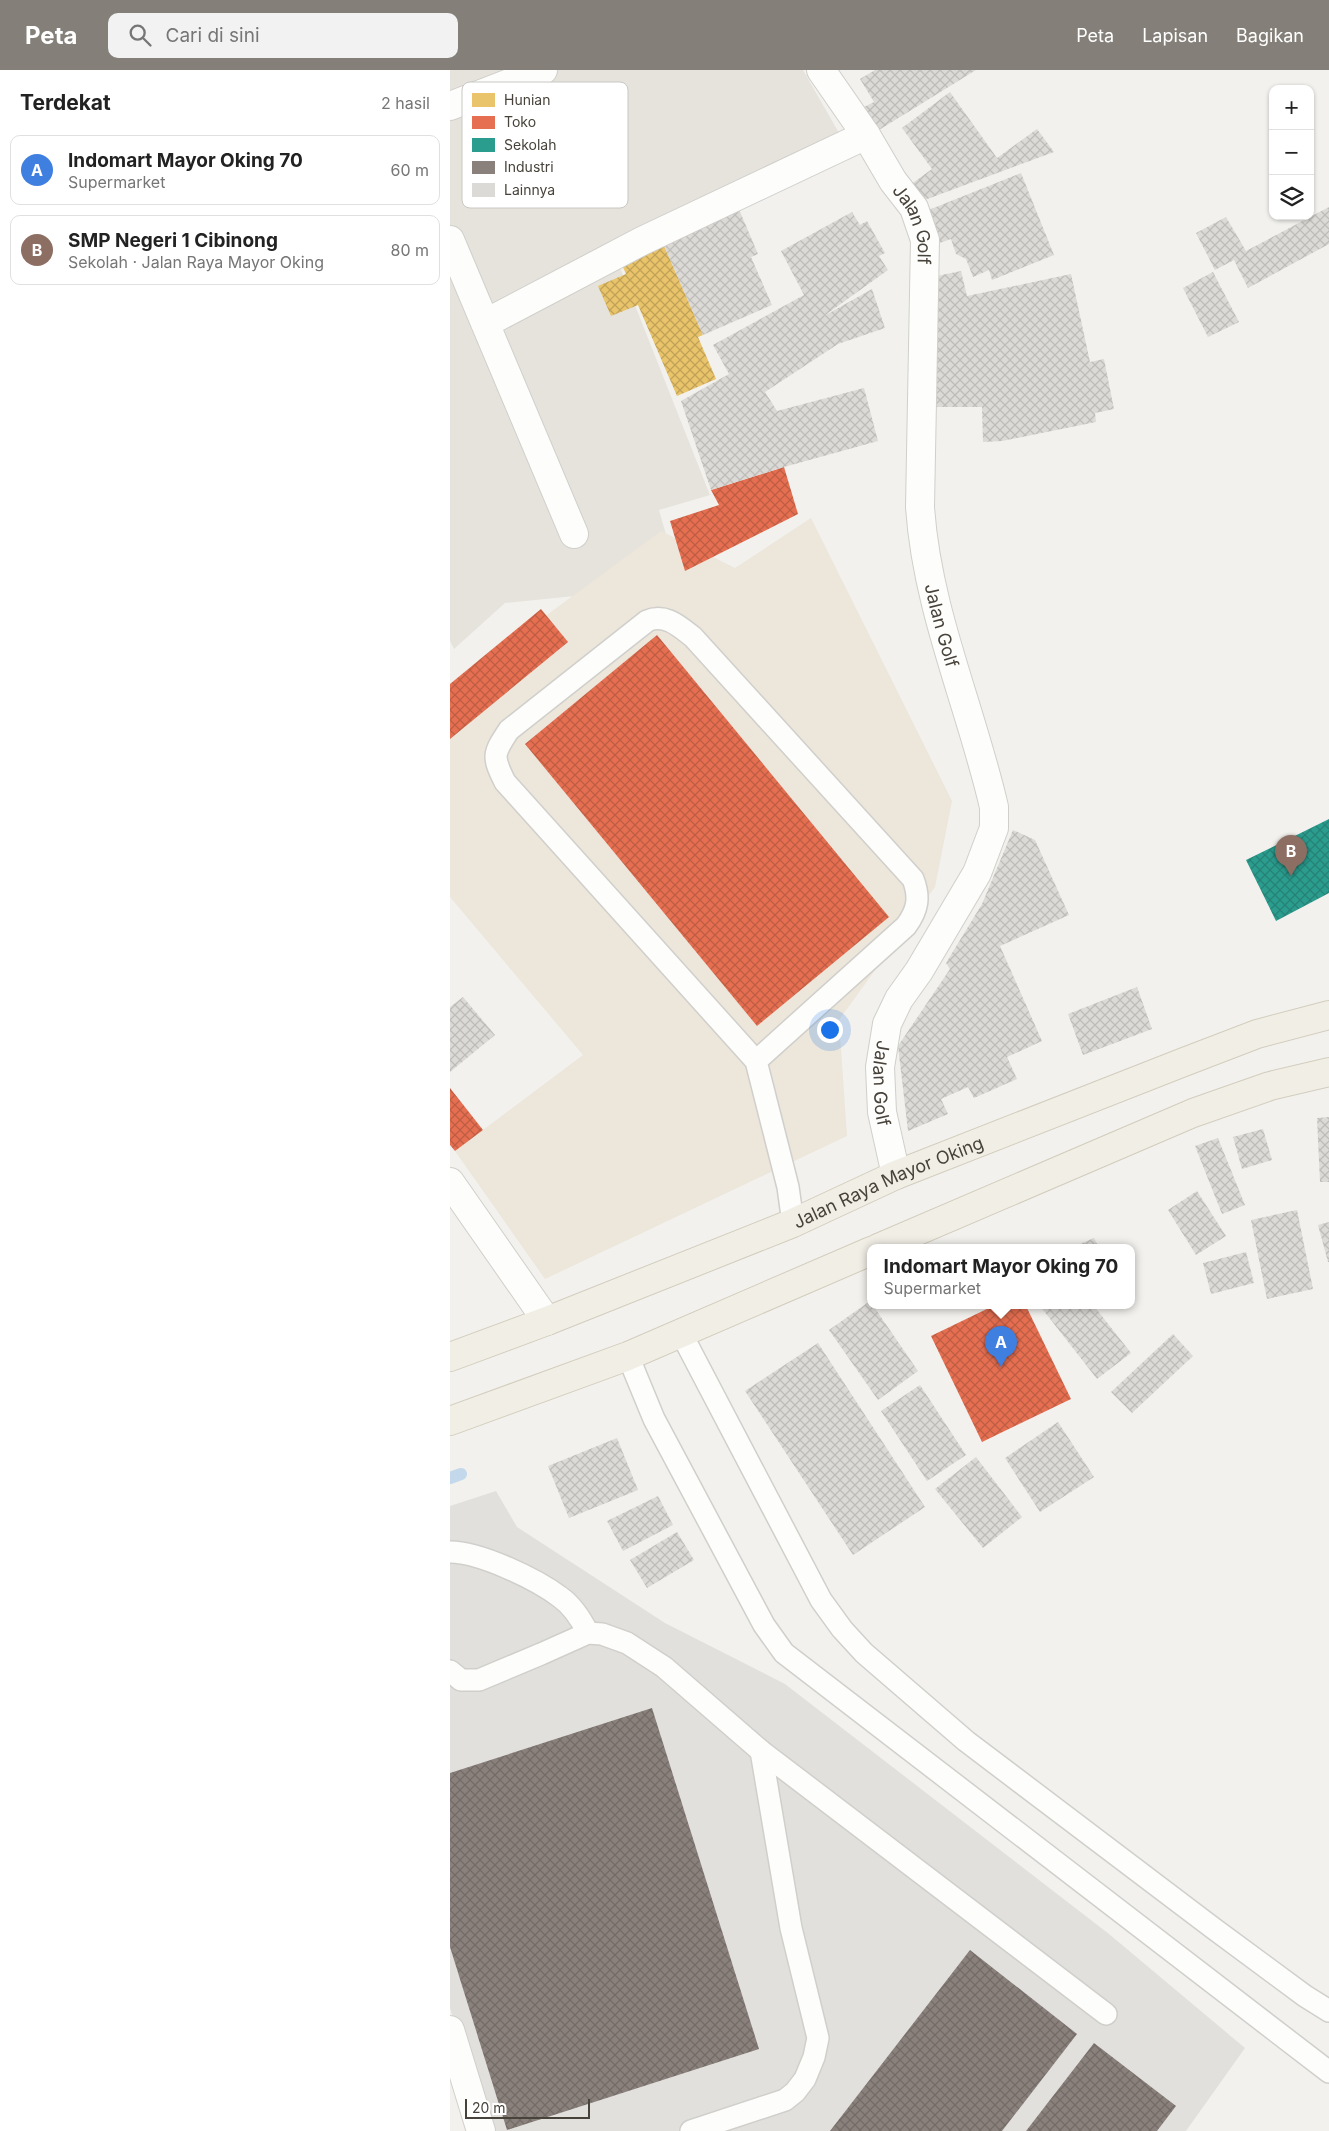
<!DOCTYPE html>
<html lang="id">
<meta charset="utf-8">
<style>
:root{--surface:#fff;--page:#f2f2f2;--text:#222;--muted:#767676;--line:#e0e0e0;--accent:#848079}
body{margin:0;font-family:Inter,sans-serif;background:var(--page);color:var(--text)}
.controls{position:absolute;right:15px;top:15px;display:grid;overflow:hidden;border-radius:10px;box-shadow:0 1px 4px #0004}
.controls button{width:45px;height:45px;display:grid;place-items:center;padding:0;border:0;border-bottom:1px solid var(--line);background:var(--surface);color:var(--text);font:25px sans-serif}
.scale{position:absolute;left:15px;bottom:12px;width:125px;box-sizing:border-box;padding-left:5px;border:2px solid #48433a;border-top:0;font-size:14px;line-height:18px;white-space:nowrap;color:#48433a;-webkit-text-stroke:4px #fff;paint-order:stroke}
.you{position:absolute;left:379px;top:959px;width:18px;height:18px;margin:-12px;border:4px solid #fff;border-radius:50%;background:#1a73e8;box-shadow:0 0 0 8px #1a73e833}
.badge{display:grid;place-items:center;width:32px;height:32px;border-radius:50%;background:var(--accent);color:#fff;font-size:16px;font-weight:700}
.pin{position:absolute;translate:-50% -41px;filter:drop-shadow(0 1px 2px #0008)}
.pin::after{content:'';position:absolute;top:26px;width:18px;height:15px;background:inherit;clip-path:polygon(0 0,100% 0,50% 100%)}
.popup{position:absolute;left:417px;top:1174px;width:268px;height:65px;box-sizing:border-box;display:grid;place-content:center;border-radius:10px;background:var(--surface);filter:drop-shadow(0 1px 4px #0005);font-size:16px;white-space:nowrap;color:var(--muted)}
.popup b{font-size:19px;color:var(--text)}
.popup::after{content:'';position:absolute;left:50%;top:100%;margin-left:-10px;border:10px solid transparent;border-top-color:var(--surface)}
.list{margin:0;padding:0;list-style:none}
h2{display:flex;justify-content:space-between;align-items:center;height:65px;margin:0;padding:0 20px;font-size:21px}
h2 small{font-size:16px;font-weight:400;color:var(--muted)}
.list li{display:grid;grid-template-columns:32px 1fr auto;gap:15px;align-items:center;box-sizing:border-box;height:70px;margin:0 10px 10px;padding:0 10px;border:1px solid var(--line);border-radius:10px}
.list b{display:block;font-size:19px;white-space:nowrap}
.list p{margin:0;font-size:16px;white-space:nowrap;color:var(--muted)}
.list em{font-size:16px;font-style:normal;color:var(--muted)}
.icon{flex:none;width:28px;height:28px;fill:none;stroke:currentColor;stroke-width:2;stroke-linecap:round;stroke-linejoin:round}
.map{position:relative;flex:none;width:879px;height:2061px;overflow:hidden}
header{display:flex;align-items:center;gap:30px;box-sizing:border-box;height:70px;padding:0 25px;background:var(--accent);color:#fff}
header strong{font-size:24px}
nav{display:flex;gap:28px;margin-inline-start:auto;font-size:18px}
.search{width:350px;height:45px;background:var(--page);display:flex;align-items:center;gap:12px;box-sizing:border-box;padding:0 18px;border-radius:10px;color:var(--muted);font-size:19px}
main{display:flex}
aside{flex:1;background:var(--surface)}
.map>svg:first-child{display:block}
.residential{fill:#e5e3dc}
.commercial{fill:#ece6db}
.industrial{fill:#e2e0dc}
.homes{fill:url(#homes-cross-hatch)}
.shops{fill:url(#shops-cross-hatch)}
.schools{fill:url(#schools-cross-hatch)}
.industry{fill:url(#industry-cross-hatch)}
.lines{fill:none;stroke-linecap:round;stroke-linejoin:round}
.stream{stroke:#c3d8eb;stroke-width:12}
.building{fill:url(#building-cross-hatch)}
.lane-casing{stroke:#d0cfcb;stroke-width:24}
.street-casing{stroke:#d0cfcb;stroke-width:30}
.primary-casing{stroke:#d2cdbd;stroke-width:30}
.lane{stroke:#fdfdfc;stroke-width:21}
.street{stroke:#fdfdfc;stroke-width:28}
.primary{stroke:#f1eee6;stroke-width:28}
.labels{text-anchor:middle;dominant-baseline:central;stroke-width:5;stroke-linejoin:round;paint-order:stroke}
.street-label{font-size:18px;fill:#48433a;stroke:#fff}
.key{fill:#fff;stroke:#c8c7c4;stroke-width:1}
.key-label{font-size:14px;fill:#48433a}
</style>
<header>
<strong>Peta</strong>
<div class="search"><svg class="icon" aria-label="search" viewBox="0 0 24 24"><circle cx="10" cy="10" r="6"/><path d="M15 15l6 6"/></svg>Cari di sini</div>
<nav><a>Peta</a><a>Lapisan</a><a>Bagikan</a></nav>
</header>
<main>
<aside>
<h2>Terdekat<small>2 hasil</small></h2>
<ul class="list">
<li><span class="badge" style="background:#3f7fe0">A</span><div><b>Indomart Mayor Oking 70</b><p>Supermarket</p></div><em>60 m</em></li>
<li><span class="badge" style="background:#8d6e63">B</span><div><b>SMP Negeri 1 Cibinong</b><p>Sekolah · Jalan Raya Mayor Oking</p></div><em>80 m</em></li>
</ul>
</aside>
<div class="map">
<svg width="879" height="2061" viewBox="0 0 879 2061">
<defs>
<pattern id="homes-cross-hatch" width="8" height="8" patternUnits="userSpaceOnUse" patternTransform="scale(1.25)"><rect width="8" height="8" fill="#e9c46a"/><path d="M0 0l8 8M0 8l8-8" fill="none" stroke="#bfa158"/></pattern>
<pattern id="shops-cross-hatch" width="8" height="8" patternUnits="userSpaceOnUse" patternTransform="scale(1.25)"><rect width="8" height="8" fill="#e76f51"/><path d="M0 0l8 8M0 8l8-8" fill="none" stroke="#bd5d44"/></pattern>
<pattern id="schools-cross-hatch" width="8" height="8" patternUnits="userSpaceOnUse" patternTransform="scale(1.25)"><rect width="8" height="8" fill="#2a9d8f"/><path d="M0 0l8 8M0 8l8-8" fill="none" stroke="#268276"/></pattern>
<pattern id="industry-cross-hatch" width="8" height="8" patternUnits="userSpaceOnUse" patternTransform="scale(1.25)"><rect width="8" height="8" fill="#8a817c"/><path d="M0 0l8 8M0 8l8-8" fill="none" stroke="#736b67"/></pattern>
<pattern id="building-cross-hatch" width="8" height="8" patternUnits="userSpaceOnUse" patternTransform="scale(1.25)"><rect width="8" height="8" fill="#dcdad6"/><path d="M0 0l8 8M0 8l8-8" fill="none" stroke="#bebcb8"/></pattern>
</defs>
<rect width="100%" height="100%" fill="#f2f1ed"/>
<!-- residential -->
<path class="residential" d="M 0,0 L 353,0 L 393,70 L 384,77 L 160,172 L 260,425 L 209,440 L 226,500 L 164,522 L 55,533 L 4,579 L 0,571 Z"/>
<!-- commercial -->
<path class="commercial" d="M 361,448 L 502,731 L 485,817 L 389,950 L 397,1066 L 95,1209 L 5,1081 L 133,985 L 0,827 L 0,616 L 211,461 L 285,498 Z"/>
<!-- industrial -->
<path class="industrial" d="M 46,1421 L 67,1457 L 215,1553 L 335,1614 L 659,1864 L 795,1978 L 736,2061 L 38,2061 L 0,1938 L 0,1436 Z"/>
<!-- homes -->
<path class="homes" d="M 212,171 L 253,265 L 248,267 L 266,309 L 227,326 L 188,235 L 161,246 L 148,216 L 176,204 L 169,188 Z"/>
<!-- shops -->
<g class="shops">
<path d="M 334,397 L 348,444 L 235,501 L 220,451 L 269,435 L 261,420 Z"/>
<path d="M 91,539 L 118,572 L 0,669 L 0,614 Z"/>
<path d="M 207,565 L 439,847 L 307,956 L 75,674 Z"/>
<path d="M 0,1018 L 33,1060 L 5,1081 L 0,1075 Z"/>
<path d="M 543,1236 L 576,1236 L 621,1329 L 532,1372 L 481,1266 Z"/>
</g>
<!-- schools -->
<path class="schools" d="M 879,749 L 879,823 L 826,851 L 796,790 Z"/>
<!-- industry -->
<g class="industry">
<path d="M 202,1638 L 309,1979 L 57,2060 L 0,1877 L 0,1703 Z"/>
<path d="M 520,1880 L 627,1964 L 552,2061 L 380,2061 Z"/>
<path d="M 644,1973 L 726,2036 L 707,2061 L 576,2061 Z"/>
</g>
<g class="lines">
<!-- stream -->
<path class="stream" d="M 0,1408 L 11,1404"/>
</g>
<!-- building -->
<g class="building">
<path d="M 425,0 L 526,0 L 429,60 L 414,37 L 424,32 L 410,9 Z"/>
<path d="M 500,22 L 547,88 L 587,59 L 604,82 L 472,131 L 460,115 L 482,99 L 452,58 Z"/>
<path d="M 571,103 L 604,185 L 542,210 L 539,200 L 523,207 L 516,189 L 506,184 L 501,169 L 484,175 L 471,143 Z"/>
<path d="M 288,137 L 308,184 L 301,187 L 322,235 L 253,265 L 212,171 Z"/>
<path d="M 879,137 L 879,174 L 798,218 L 784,190 L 765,200 L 746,163 L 776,147 L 796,181 Z"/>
<path d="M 402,142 L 410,155 L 417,151 L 435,183 L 429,186 L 438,200 L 374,246 L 422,219 L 435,258 L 388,274 L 315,322 L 327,341 L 414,318 L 428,371 L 334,397 L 261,420 L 231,331 L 279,304 L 263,275 L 354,225 L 331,181 Z"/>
<path d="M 511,201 L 517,226 L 621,204 L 640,292 L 654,289 L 664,339 L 645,343 L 646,352 L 552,371 L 533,372 L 532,337 L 477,337 L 482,207 Z"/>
<path d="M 763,202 L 789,252 L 758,267 L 733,218 Z"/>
<path d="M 563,760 L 585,770 L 619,845 L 550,876 L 592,971 L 557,987 L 567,1009 L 524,1028 L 518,1017 L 491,1029 L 498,1044 L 458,1061 L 448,976 L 500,899 L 496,893 L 532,834 Z"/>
<path d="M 687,917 L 702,959 L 633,985 L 618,944 Z"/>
<path d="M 13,927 L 45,965 L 0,1002 L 0,937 Z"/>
<path d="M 879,1047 L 879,1112 L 870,1112 L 867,1048 Z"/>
<path d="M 813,1059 L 822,1090 L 792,1099 L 783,1067 Z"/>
<path d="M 768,1068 L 795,1135 L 772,1144 L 745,1076 Z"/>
<path d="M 747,1121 L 776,1166 L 746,1185 L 718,1140 Z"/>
<path d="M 847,1140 L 863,1219 L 817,1229 L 801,1150 Z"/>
<path d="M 879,1152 L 879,1192 L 878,1192 L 868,1155 Z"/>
<path d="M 644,1168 L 649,1178 L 621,1178 Z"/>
<path d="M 796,1182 L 804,1213 L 761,1224 L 753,1193 Z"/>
<path d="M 420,1231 L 468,1301 L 428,1330 L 379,1260 Z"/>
<path d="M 590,1236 L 644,1236 L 681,1283 L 647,1309 Z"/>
<path d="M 723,1264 L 743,1286 L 682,1343 L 661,1322 Z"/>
<path d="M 368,1273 L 475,1437 L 403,1485 L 295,1321 Z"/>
<path d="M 470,1315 L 516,1385 L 477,1411 L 431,1341 Z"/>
<path d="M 608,1352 L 644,1407 L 590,1442 L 555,1388 Z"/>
<path d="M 167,1368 L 188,1420 L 119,1448 L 98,1396 Z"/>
<path d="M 526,1387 L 572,1447 L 533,1478 L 485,1419 Z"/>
<path d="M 208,1426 L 223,1455 L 173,1481 L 157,1451 Z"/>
<path d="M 227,1462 L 244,1490 L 197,1518 L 180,1490 Z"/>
</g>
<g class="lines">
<defs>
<g id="lane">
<path d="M 306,991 L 456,856 C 468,840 470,827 463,809 L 243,567 C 229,556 215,543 197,551 L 59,660 C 43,684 42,686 55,712 L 306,991 L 338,1117 L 343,1153"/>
<path d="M 231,1263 L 371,1530 L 392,1559 L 414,1583 L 516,1671 L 763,1858 L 855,1926 L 879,1941"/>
<path d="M 178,1286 L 204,1349 L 314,1555 L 334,1583 L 879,2002"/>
<path d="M 0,1482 C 30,1482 86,1509 110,1527 C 123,1536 131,1549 138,1563"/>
<path d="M 0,1601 L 11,1610 L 29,1610 L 91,1584 L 138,1563 L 152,1564 L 177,1573 L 214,1597 L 311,1681 L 656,1944"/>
<path d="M 241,2061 L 335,2030 L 345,2022 L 355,2009 L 364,1987 L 368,1968 L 341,1858 L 311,1681"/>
</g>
<g id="street">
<path id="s1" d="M 371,0 L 416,65 L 443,111 L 464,138 L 475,170 L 470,437 C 477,541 521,637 544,737 L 544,758 L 527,803 L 469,901 L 449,929 L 437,954 L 430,997 L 432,1042 L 446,1105"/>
<path d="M 0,36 L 93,0"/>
<path d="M 0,170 L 124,464"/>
<path d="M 36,253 L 192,171 L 416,65"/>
<path d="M 0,1112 L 97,1251"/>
<path d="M 0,1960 L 31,2061"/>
</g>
<g id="primary">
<path d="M 428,1178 L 743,1043 L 820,1016 L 879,1002"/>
<path id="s2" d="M 0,1287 L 97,1251 L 343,1153 L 446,1105 L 734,992 L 807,964 L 879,945"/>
<path d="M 0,1351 L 178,1286 L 421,1181"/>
</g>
</defs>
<!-- lane casing -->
<use href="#lane" class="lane-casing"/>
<!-- street casing -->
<use href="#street" class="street-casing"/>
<!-- primary casing -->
<use href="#primary" class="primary-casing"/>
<!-- lane -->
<use href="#lane" class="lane"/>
<!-- street -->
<use href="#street" class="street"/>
<!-- primary -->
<use href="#primary" class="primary"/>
</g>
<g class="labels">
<!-- street labels -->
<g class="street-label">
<text stroke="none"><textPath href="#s1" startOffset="182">Jalan Golf</textPath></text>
<text stroke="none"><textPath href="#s1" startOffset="588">Jalan Golf</textPath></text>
<text stroke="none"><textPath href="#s1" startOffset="1082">Jalan Golf</textPath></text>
<text stroke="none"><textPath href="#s2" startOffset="472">Jalan Raya Mayor Oking</textPath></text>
</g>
</g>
<!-- legend -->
<rect x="12" y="12" width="166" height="126" rx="8" class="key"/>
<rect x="22" y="23" width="23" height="14" fill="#e9c46a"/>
<rect x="22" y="46" width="23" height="13" fill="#e76f51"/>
<rect x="22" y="68" width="23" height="14" fill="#2a9d8f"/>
<rect x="22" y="91" width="23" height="13" fill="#8a817c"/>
<rect x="22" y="113" width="23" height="14" fill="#dcdad6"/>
<g class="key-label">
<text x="54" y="35">Hunian</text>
<text x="54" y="57">Toko</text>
<text x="54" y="80">Sekolah</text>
<text x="54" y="102">Industri</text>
<text x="54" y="125">Lainnya</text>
</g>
</svg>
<div class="controls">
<button>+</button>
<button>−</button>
<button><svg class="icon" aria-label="layers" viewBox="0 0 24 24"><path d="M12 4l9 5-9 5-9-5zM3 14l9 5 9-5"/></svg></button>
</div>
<div class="scale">20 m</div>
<div class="you"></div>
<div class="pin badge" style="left:551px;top:1297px;background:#3f7fe0">A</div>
<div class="popup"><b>Indomart Mayor Oking 70</b>Supermarket</div>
<div class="pin badge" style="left:841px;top:806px;background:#8d6e63">B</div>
</div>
</main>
